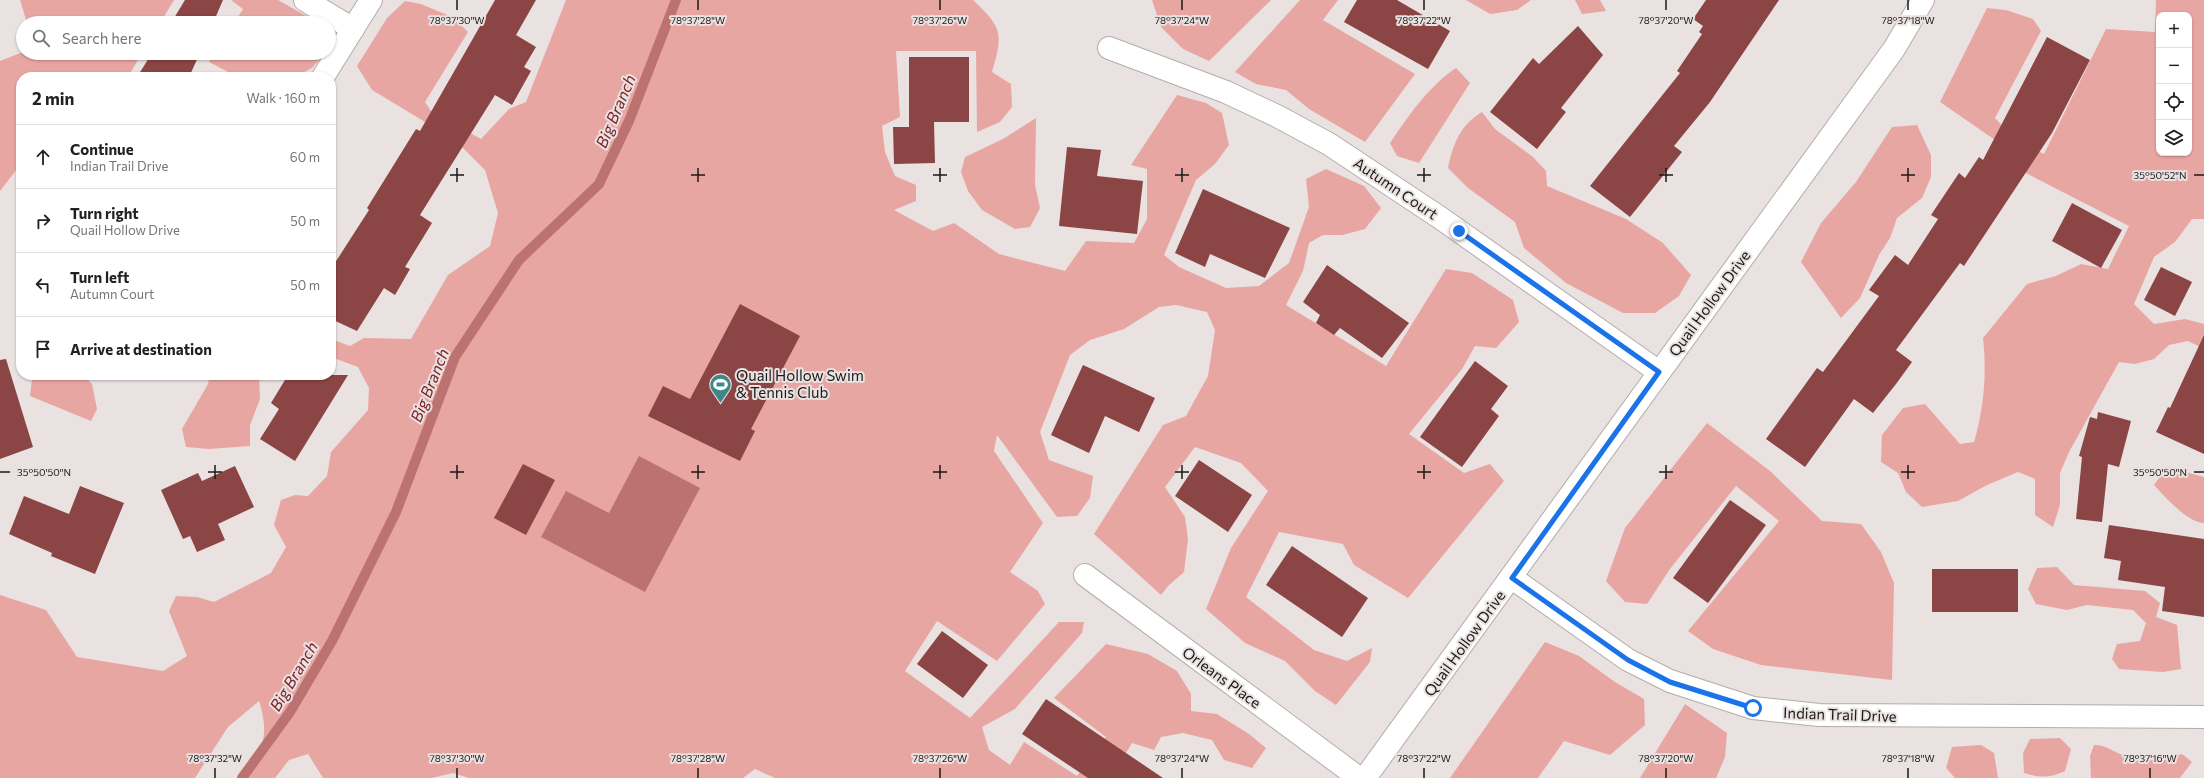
<!DOCTYPE html>
<meta charset="utf-8">
<style>
:root{--surface:#fff;--page:#f6f6f6;--text:#202124;--muted:#757577;--line:#e0e0e0}
body{margin:0;font-family:Commissioner,sans-serif;background:var(--page);color:var(--text)}
.controls{position:absolute;right:12px;top:12px;display:grid;overflow:hidden;border-radius:8px;box-shadow:0 1px 3px #0004}
.controls button{width:36px;height:36px;display:grid;place-items:center;padding:0;border:0;border-bottom:1px solid var(--line);background:var(--surface);color:var(--text);font:20px sans-serif}
.stop{position:absolute;width:12px;height:12px;margin:-9px;border:3px solid #1a73e8;border-radius:50%;background:#fff}
.stop.end{background:#1a73e8;border-color:#fff;box-shadow:0 1px 4px #0008}
.list{margin:0;padding:0;list-style:none}
h2{display:flex;justify-content:space-between;align-items:center;height:52px;margin:0;padding:0 16px;font-size:17px}
h2 small{font-size:13px;font-weight:400;color:var(--muted)}
.list li{display:grid;grid-template-columns:26px 1fr auto;gap:12px;align-items:center;box-sizing:border-box;height:64px;padding:0 16px;border-top:1px solid var(--line)}
.list b{display:block;font-size:15px;white-space:nowrap}
.list p{margin:0;font-size:13px;white-space:nowrap;color:var(--muted)}
.list em{font-size:13px;font-style:normal;color:var(--muted)}
.icon{flex:none;width:22px;height:22px;fill:none;stroke:currentColor;stroke-width:2;stroke-linecap:round;stroke-linejoin:round}
.map{position:relative;flex:none;width:2204px;height:778px;overflow:hidden}
.search{position:absolute;background:var(--surface);box-shadow:0 1px 3px #0004;left:16px;top:16px;width:320px;height:44px;display:flex;align-items:center;gap:10px;box-sizing:border-box;padding:0 14px;border-radius:22px;color:var(--muted);font-size:15px}
.panel{position:absolute;background:var(--surface);box-shadow:0 1px 3px #0004;left:16px;top:72px;width:320px;height:308px;border-radius:16px}
.map>svg:first-child{display:block}
.green{fill:#e8a6a3;fill-rule:evenodd}
.water{fill:#bc7270}
.lines{fill:none;stroke-linecap:round;stroke-linejoin:round}
.stream{stroke:#bc7270;stroke-width:10}
.building{fill:#8a4544}
.minor-casing{stroke:#b4acac;stroke-width:24}
.tertiary-casing{stroke:#b4acac;stroke-width:24}
.minor{stroke:#fff;stroke-width:22}
.tertiary{stroke:#fff;stroke-width:22}
.route{stroke:#1a73e8;stroke-width:5}
.ticks{fill:none;stroke:#1c1919;stroke-width:1.5}
.labels{text-anchor:middle;dominant-baseline:central;stroke-width:4;stroke-linejoin:round;paint-order:stroke}
.street-label{font-size:15px;fill:#1c1919;stroke:#eae1e1}
.poi-label{font-size:15px;fill:#1c1919;stroke:#eae1e1;text-anchor:start}
.water-label{font-size:16px;font-style:italic;fill:#7c2227;stroke:#eae1e1}
.ticks-label{font-size:10px;text-anchor:middle;fill:#1c1919;stroke:#eae1e1;stroke-width:4;stroke-linejoin:round;paint-order:stroke}
</style>
<div class="map">
<svg width="2204" height="778" viewBox="0 0 2204 778">
<rect width="100%" height="100%" fill="#eae1e1"/>
<!-- green -->
<g class="green">
<path d="M 20,0 L 174,0 L 160,23 L 27,23 Z"/>
<path d="M 231,0 L 278,0 L 319,23 L 234,23 L 243,9 Z"/>
<path d="M 566,0 L 973,0 C 1003,28 1003,34 992,72 L 1011,84 L 1012,107 L 1000,122 L 977,132 L 976,51 L 896,51 L 900,117 L 882,126 L 885,152 L 895,176 L 916,185 L 916,201 L 894,210 L 933,231 L 954,223 L 999,254 L 1065,271 L 1086,241 L 1134,243 L 1147,219 L 1147,169 L 1131,165 L 1177,95 L 1206,103 L 1222,113 L 1229,145 L 1215,164 L 1196,180 L 1164,255 L 1179,267 L 1226,288 L 1259,286 L 1289,263 L 1309,207 L 1306,179 L 1326,169 L 1364,186 L 1381,208 L 1365,229 L 1342,235 L 1323,235 L 1309,243 L 1303,271 L 1286,305 L 1386,366 L 1446,269 L 1472,273 L 1513,300 L 1519,322 L 1496,348 L 1475,346 L 1462,369 L 1409,434 L 1464,473 L 1490,464 L 1504,481 L 1408,598 L 1354,565 L 1343,544 L 1279,532 L 1246,597 L 1314,650 L 1347,661 L 1372,648 L 1370,662 L 1336,705 L 1315,691 L 1285,661 L 1245,643 L 1206,609 L 1231,548 L 1268,491 L 1241,463 L 1195,447 L 1165,487 L 1185,517 L 1188,539 L 1184,572 L 1168,586 L 1161,595 L 1094,534 L 1163,425 L 1186,416 L 1208,376 L 1215,330 L 1207,312 L 1176,305 L 1159,307 L 1124,329 L 1090,340 L 1070,355 L 1040,432 L 1049,460 L 1093,476 L 1090,498 L 1077,516 L 1057,517 L 997,435 L 994,451 L 1043,523 L 1010,572 L 1038,591 L 1045,604 L 997,661 L 937,621 L 905,671 L 970,718 L 1059,622 L 1084,622 L 1082,633 L 1015,709 L 982,727 L 989,750 L 1010,765 L 1024,742 L 1077,776 L 1106,737 L 1054,698 L 1106,644 L 1148,654 L 1177,671 L 1191,694 L 1191,711 L 1217,714 L 1249,734 L 1266,748 L 1252,768 L 1224,760 L 1212,740 L 1183,733 L 1161,737 L 1154,750 L 1132,743 L 1111,778 L 775,778 L 755,769 L 743,778 L 469,778 L 453,773 L 432,778 L 323,778 L 308,754 L 289,760 L 275,778 L 242,778 C 263,749 270,736 259,701 L 228,727 L 195,778 L 0,778 L 0,595 L 46,610 L 77,657 L 163,671 L 187,656 L 169,611 L 176,596 L 197,597 L 214,602 L 271,573 L 286,547 L 274,525 L 281,500 L 295,495 L 308,496 L 327,476 L 331,452 L 368,410 L 369,388 L 358,367 L 331,357 L 331,339 L 350,346 L 364,338 L 411,339 L 448,275 L 490,246 L 498,213 L 485,170 L 455,140 L 372,90 L 357,66 L 387,18 L 405,1 L 421,4 L 452,17 L 468,32 L 425,102 L 431,111 L 481,139 L 509,109 L 526,102 Z"/>
<path d="M 1152,0 L 1271,0 L 1209,61 L 1183,49 L 1161,27 Z"/>
<path d="M 1300,0 L 1338,0 L 1323,20 L 1415,74 L 1365,142 L 1309,109 L 1286,90 L 1256,84 L 1235,72 Z"/>
<path d="M 1466,0 L 1531,0 L 1517,10 L 1490,14 Z"/>
<path d="M 1575,0 L 1600,0 L 1606,11 L 1582,14 Z"/>
<path d="M 2156,0 L 2204,0 L 2204,219 L 2192,219 L 2175,242 L 2154,257 L 2134,304 L 2154,324 L 2185,319 L 2204,324 L 2204,349 L 2188,341 L 2169,345 L 2154,359 L 2135,364 L 2119,362 L 2069,452 L 2060,473 L 2060,505 L 2053,527 L 2035,515 L 2035,479 L 2018,472 L 1987,485 L 1958,501 L 1922,507 L 1906,492 L 1898,473 L 1881,462 L 1882,435 L 1903,408 L 1925,404 L 1960,444 L 1974,442 C 1984,408 1987,373 1983,338 L 2027,284 L 2056,276 L 2081,264 L 2108,269 L 2129,226 L 2016,168 L 1995,140 L 1940,102 L 1987,8 L 2006,10 L 2033,19 L 2041,31 L 1995,118 L 2014,139 L 2044,154 L 2106,29 L 2155,32 ZM 2159,15 L 2189,15 L 2189,153 L 2159,153 Z"/>
<path d="M 23,52 L 142,53 L 131,72 L 138,77 L 21,77 L 21,164 L 0,191 L 0,61 Z"/>
<path d="M 215,53 L 325,53 L 312,68 L 295,77 L 251,77 L 230,73 L 209,62 Z"/>
<path d="M 1456,68 L 1470,83 L 1419,163 L 1397,156 L 1390,143 C 1408,116 1429,86 1456,68 Z"/>
<path d="M 1482,112 L 1495,129 L 1533,157 L 1546,171 L 1547,186 L 1626,219 L 1663,243 L 1691,275 L 1679,296 L 1655,313 L 1623,313 L 1566,283 L 1524,248 L 1515,222 L 1468,188 L 1448,168 C 1453,144 1460,125 1482,112 Z"/>
<path d="M 1036,118 L 1035,185 L 1040,208 L 1030,227 L 1015,229 L 982,210 L 968,191 L 961,172 L 965,157 L 1003,139 Z"/>
<path d="M 1917,125 L 1931,155 L 1931,177 L 1922,198 L 1897,218 L 1890,238 L 1879,255 L 1860,298 L 1841,318 L 1801,262 L 1821,223 L 1856,182 L 1892,127 Z"/>
<path d="M 39,375 L 83,375 L 92,384 L 97,409 L 91,421 L 30,396 L 32,380 Z"/>
<path d="M 210,375 L 259,375 L 260,399 L 250,425 L 250,446 L 209,449 L 186,447 L 182,429 L 208,384 Z"/>
<path d="M 1707,423 L 1770,471 L 1822,521 L 1861,524 L 1881,552 L 1894,583 L 1892,680 L 1761,665 L 1713,649 L 1688,631 L 1779,521 L 1736,486 L 1670,569 L 1647,604 L 1625,602 L 1606,581 L 1625,528 Z"/>
<path d="M 2167,467 L 2204,477 L 2204,523 C 2188,523 2165,497 2154,485 Z"/>
<path d="M 2057,567 L 2074,585 L 2145,591 L 2160,603 L 2156,617 L 2177,625 L 2181,669 L 2163,672 L 2119,669 L 2112,659 L 2117,644 L 2140,641 L 2146,623 L 2133,610 L 2087,605 L 2067,610 L 2036,604 L 2028,589 L 2037,568 Z"/>
<path d="M 1545,642 L 1579,656 L 1615,682 L 1644,699 L 1645,725 L 1610,755 L 1564,741 L 1538,778 L 1450,778 Z"/>
<path d="M 1685,704 L 1727,733 L 1725,757 L 1716,778 L 1640,778 Z"/>
<path d="M 2060,738 L 2071,749 L 2065,771 C 2050,778 2040,778 2024,773 L 2023,753 L 2030,739 Z"/>
<path d="M 1981,745 L 1994,753 L 1998,778 L 1955,778 L 1946,768 L 1952,747 Z"/>
<path d="M 2094,745 C 2108,745 2114,753 2126,756 C 2146,763 2163,761 2182,754 L 2192,762 L 2180,778 L 2091,778 L 2090,756 Z"/>
</g>
<!-- water -->
<path class="water" d="M 639,456 L 700,488 L 645,592 L 541,537 L 566,491 L 609,513 Z"/>
<g class="lines">
<!-- stream -->
<path class="stream" d="M 242,778 L 290,712 L 332,641 L 396,512 L 455,357 L 519,260 L 599,184 L 629,121 L 676,0"/>
</g>
<!-- building -->
<g class="building">
<path d="M 185,0 L 223,0 L 213,23 L 171,23 Z"/>
<path d="M 495,0 L 536,0 L 516,35 L 536,47 L 524,67 L 531,71 L 512,105 L 495,95 L 420,215 L 432,223 L 405,267 L 410,269 L 395,295 L 384,288 L 357,331 L 331,319 L 331,269 L 369,210 L 367,208 L 416,129 L 420,131 Z"/>
<path d="M 1357,0 L 1397,0 L 1450,31 L 1428,69 L 1344,22 Z"/>
<path d="M 1706,0 L 1779,0 L 1710,102 L 1674,146 L 1682,152 L 1630,217 L 1590,186 L 1680,73 L 1677,71 L 1702,34 L 1699,32 L 1703,26 L 1693,19 Z"/>
<path d="M 1578,26 L 1603,55 L 1561,108 L 1566,112 L 1537,149 L 1490,112 L 1533,58 L 1539,64 Z"/>
<path d="M 2047,37 L 2090,60 L 2052,133 L 1964,266 L 1960,263 L 1896,350 L 1912,362 L 1896,384 L 1873,413 L 1854,399 L 1805,467 L 1766,439 L 1817,368 L 1823,372 L 1879,296 L 1869,290 L 1895,255 L 1908,265 L 1938,219 L 1931,215 L 1959,173 L 1965,178 L 1979,157 L 1983,160 Z"/>
<path d="M 152,53 L 200,53 L 189,77 L 137,77 Z"/>
<path d="M 909,57 L 969,57 L 969,122 L 934,122 L 935,163 L 894,164 L 893,127 L 909,127 Z"/>
<path d="M 1067,147 L 1101,150 L 1097,176 L 1143,181 L 1137,234 L 1059,226 Z"/>
<path d="M 1203,189 L 1290,228 L 1265,278 L 1210,254 L 1205,267 L 1175,253 Z"/>
<path d="M 2072,203 L 2122,230 L 2101,268 L 2052,241 Z"/>
<path d="M 1327,265 L 1409,323 L 1382,358 L 1340,328 L 1334,335 L 1316,323 L 1320,315 L 1303,302 Z"/>
<path d="M 2161,267 L 2192,282 L 2175,316 L 2144,300 Z"/>
<path d="M 740,304 L 800,336 L 751,429 L 755,431 L 740,461 L 648,416 L 663,386 L 690,399 Z"/>
<path d="M 2204,335 L 2204,454 L 2156,432 L 2168,407 L 2170,408 Z"/>
<path d="M 6,359 L 33,447 L 0,459 L 0,360 Z"/>
<path d="M 1475,361 L 1508,386 L 1491,409 L 1499,416 L 1462,467 L 1420,437 Z"/>
<path d="M 1083,365 L 1155,398 L 1139,432 L 1105,416 L 1089,453 L 1051,435 Z"/>
<path d="M 288,375 L 348,375 L 295,461 L 260,439 L 279,409 L 271,403 Z"/>
<path d="M 2098,412 L 2131,421 L 2119,467 L 2108,464 L 2102,522 L 2076,519 L 2082,457 L 2079,456 L 2090,417 L 2097,419 Z"/>
<path d="M 1199,460 L 1252,495 L 1228,532 L 1175,496 Z"/>
<path d="M 523,464 L 555,480 L 526,535 L 494,518 Z"/>
<path d="M 235,466 L 254,507 L 218,524 L 225,540 L 197,552 L 190,536 L 183,539 L 161,490 L 198,473 L 202,481 Z"/>
<path d="M 80,486 L 124,503 L 95,574 L 51,556 L 52,553 L 9,534 L 24,496 L 69,514 Z"/>
<path d="M 1730,500 L 1766,525 L 1708,603 L 1673,578 Z"/>
<path d="M 2109,525 L 2204,539 L 2204,617 L 2162,611 L 2165,587 L 2118,580 L 2121,561 L 2104,558 Z"/>
<path d="M 1292,546 L 1368,598 L 1342,637 L 1266,585 Z"/>
<rect x="1932" y="569" width="86" height="43"/>
<path d="M 942,631 L 988,665 L 963,698 L 917,664 Z"/>
<path d="M 1046,699 L 1163,778 L 1088,778 L 1022,734 Z"/>
</g>
<g class="lines">
<defs>
<g id="minor">
<path d="M 305,0 L 353,29"/>
<path d="M 1109,48 L 1226,92 L 1277,116 L 1329,144 L 1439,217 L 1659,372"/>
<path d="M 323,77 L 371,0"/>
<path d="M 1085,575 L 1359,778"/>
<path d="M 1512,578 L 1628,660 L 1670,681 L 1753,708 L 1819,715 L 2204,717"/>
</g>
<path id="tertiary" d="M 1365,778 L 1894,49 L 1923,0"/>
</defs>
<!-- minor casing -->
<use href="#minor" class="minor-casing"/>
<!-- tertiary casing -->
<use href="#tertiary" class="tertiary-casing"/>
<!-- minor -->
<use href="#minor" class="minor"/>
<!-- tertiary -->
<use href="#tertiary" class="tertiary"/>
</g>
<g class="lines">
<!-- route -->
<path class="route" d="M 1459,231 L 1659,372 L 1512,578 L 1628,660 L 1670,682 L 1753,708"/>
</g>
<!-- ticks -->
<path class="ticks" d="M 457,0 L 457,10M 698,0 L 698,10M 940,0 L 940,10M 1182,0 L 1182,10M 1424,0 L 1424,10M 1666,0 L 1666,10M 1908,0 L 1908,10M 457,168 L 457,182M 698,168 L 698,182M 940,168 L 940,182M 1182,168 L 1182,182M 1424,168 L 1424,182M 1666,168 L 1666,182M 1908,168 L 1908,182M 450,175 L 464,175M 691,175 L 705,175M 933,175 L 947,175M 1175,175 L 1189,175M 1417,175 L 1431,175M 1659,175 L 1673,175M 1901,175 L 1915,175M 2194,175 L 2204,175M 215,465 L 215,479M 457,465 L 457,479M 698,465 L 698,479M 940,465 L 940,479M 1182,465 L 1182,479M 1424,465 L 1424,479M 1666,465 L 1666,479M 1908,465 L 1908,479M 0,472 L 10,472M 208,472 L 222,472M 450,472 L 464,472M 691,472 L 705,472M 933,472 L 947,472M 1175,472 L 1189,472M 1417,472 L 1431,472M 1659,472 L 1673,472M 1901,472 L 1915,472M 2194,472 L 2204,472M 215,768 L 215,778M 457,768 L 457,778M 698,768 L 698,778M 940,768 L 940,778M 1182,768 L 1182,778M 1424,768 L 1424,778M 1666,768 L 1666,778M 1908,768 L 1908,778M 2150,768 L 2150,778"/>
<!-- icons -->
<defs>
<symbol id="stadium-pin" viewBox="-11 -11 22 30"><path d="M0 17L-7.5 6A9.5 9.5 0 1 1 7.5 6Z" fill="#3f8888" stroke="#eae1e1"/><path d="M0-5a6.5 5 0 1 0 0 10a6.5 5 0 1 0 0-10ZM-3.5-1.8h7v3.6h-7Z" fill="#fff"/></symbol>
</defs>
<g fill-rule="evenodd">
<use href="#stadium-pin" x="708" y="372" width="25" height="34"/>
</g>
<g class="labels">
<!-- street labels -->
<g class="street-label">
<text transform="translate(1396 188) rotate(34)">Autumn Court</text>
<text transform="translate(1709 303) rotate(-54)">Quail Hollow Drive</text>
<text transform="translate(1464 643) rotate(-54)">Quail Hollow Drive</text>
<text transform="translate(1222 677) rotate(36)">Orleans Place</text>
<text transform="translate(1840 714) rotate(2)">Indian Trail Drive</text>
</g>
<!-- poi labels -->
<g class="poi-label">
<text x="736" y="375">Quail Hollow Swim<tspan x="736" dy="17">&amp; Tennis Club</tspan></text>
</g>
<!-- water labels -->
<g class="water-label">
<text transform="translate(615 111) rotate(-67)">Big Branch</text>
<text transform="translate(429 385) rotate(-68)">Big Branch</text>
<text transform="translate(293 676) rotate(-59)">Big Branch</text>
</g>
</g>
<g class="ticks-label">
<text x="457" y="24">78°37'30"W</text>
<text x="698" y="24">78°37'28"W</text>
<text x="940" y="24">78°37'26"W</text>
<text x="1182" y="24">78°37'24"W</text>
<text x="1424" y="24">78°37'22"W</text>
<text x="1666" y="24">78°37'20"W</text>
<text x="1908" y="24">78°37'18"W</text>
<text x="2160" y="179">35°50'52"N</text>
<text x="44" y="476">35°50'50"N</text>
<text x="2160" y="476">35°50'50"N</text>
<text x="215" y="762">78°37'32"W</text>
<text x="457" y="762">78°37'30"W</text>
<text x="698" y="762">78°37'28"W</text>
<text x="940" y="762">78°37'26"W</text>
<text x="1182" y="762">78°37'24"W</text>
<text x="1424" y="762">78°37'22"W</text>
<text x="1666" y="762">78°37'20"W</text>
<text x="1908" y="762">78°37'18"W</text>
<text x="2150" y="762">78°37'16"W</text>
</g>
</svg>
<div class="controls">
<button>+</button>
<button>−</button>
<button><svg class="icon" aria-label="locate" viewBox="0 0 24 24"><circle cx="12" cy="12" r="6"/><path d="M12 2v4M12 18v4M2 12h4M18 12h4"/></svg></button>
<button><svg class="icon" aria-label="layers" viewBox="0 0 24 24"><path d="M12 4l9 5-9 5-9-5zM3 14l9 5 9-5"/></svg></button>
</div>
<div class="stop" style="left:1753px;top:708px"></div>
<div class="stop end" style="left:1459px;top:231px"></div>
<div class="search"><svg class="icon" aria-label="search" viewBox="0 0 24 24"><circle cx="10" cy="10" r="6"/><path d="M15 15l6 6"/></svg>Search here</div>
<section class="panel">
<h2>2 min<small>Walk · 160 m</small></h2>
<ul class="list">
<li><svg class="icon" aria-label="ahead" viewBox="0 0 24 24"><path d="M12 20V5M6 11l6-6 6 6"/></svg><div><b>Continue</b><p>Indian Trail Drive</p></div><em>60 m</em></li>
<li><svg class="icon" aria-label="right" viewBox="0 0 24 24"><path d="M7 20v-9h11M14 6l5 5-5 5"/></svg><div><b>Turn right</b><p>Quail Hollow Drive</p></div><em>50 m</em></li>
<li><svg class="icon" aria-label="left" viewBox="0 0 24 24"><path d="M17 20v-9H6M10 6l-5 5 5 5"/></svg><div><b>Turn left</b><p>Autumn Court</p></div><em>50 m</em></li>
<li><svg class="icon" aria-label="arrive" viewBox="0 0 24 24"><path d="M6 21V4h12l-3 4 3 4H6"/></svg><div><b>Arrive at destination</b></div></li>
</ul>
</section>
</div>
